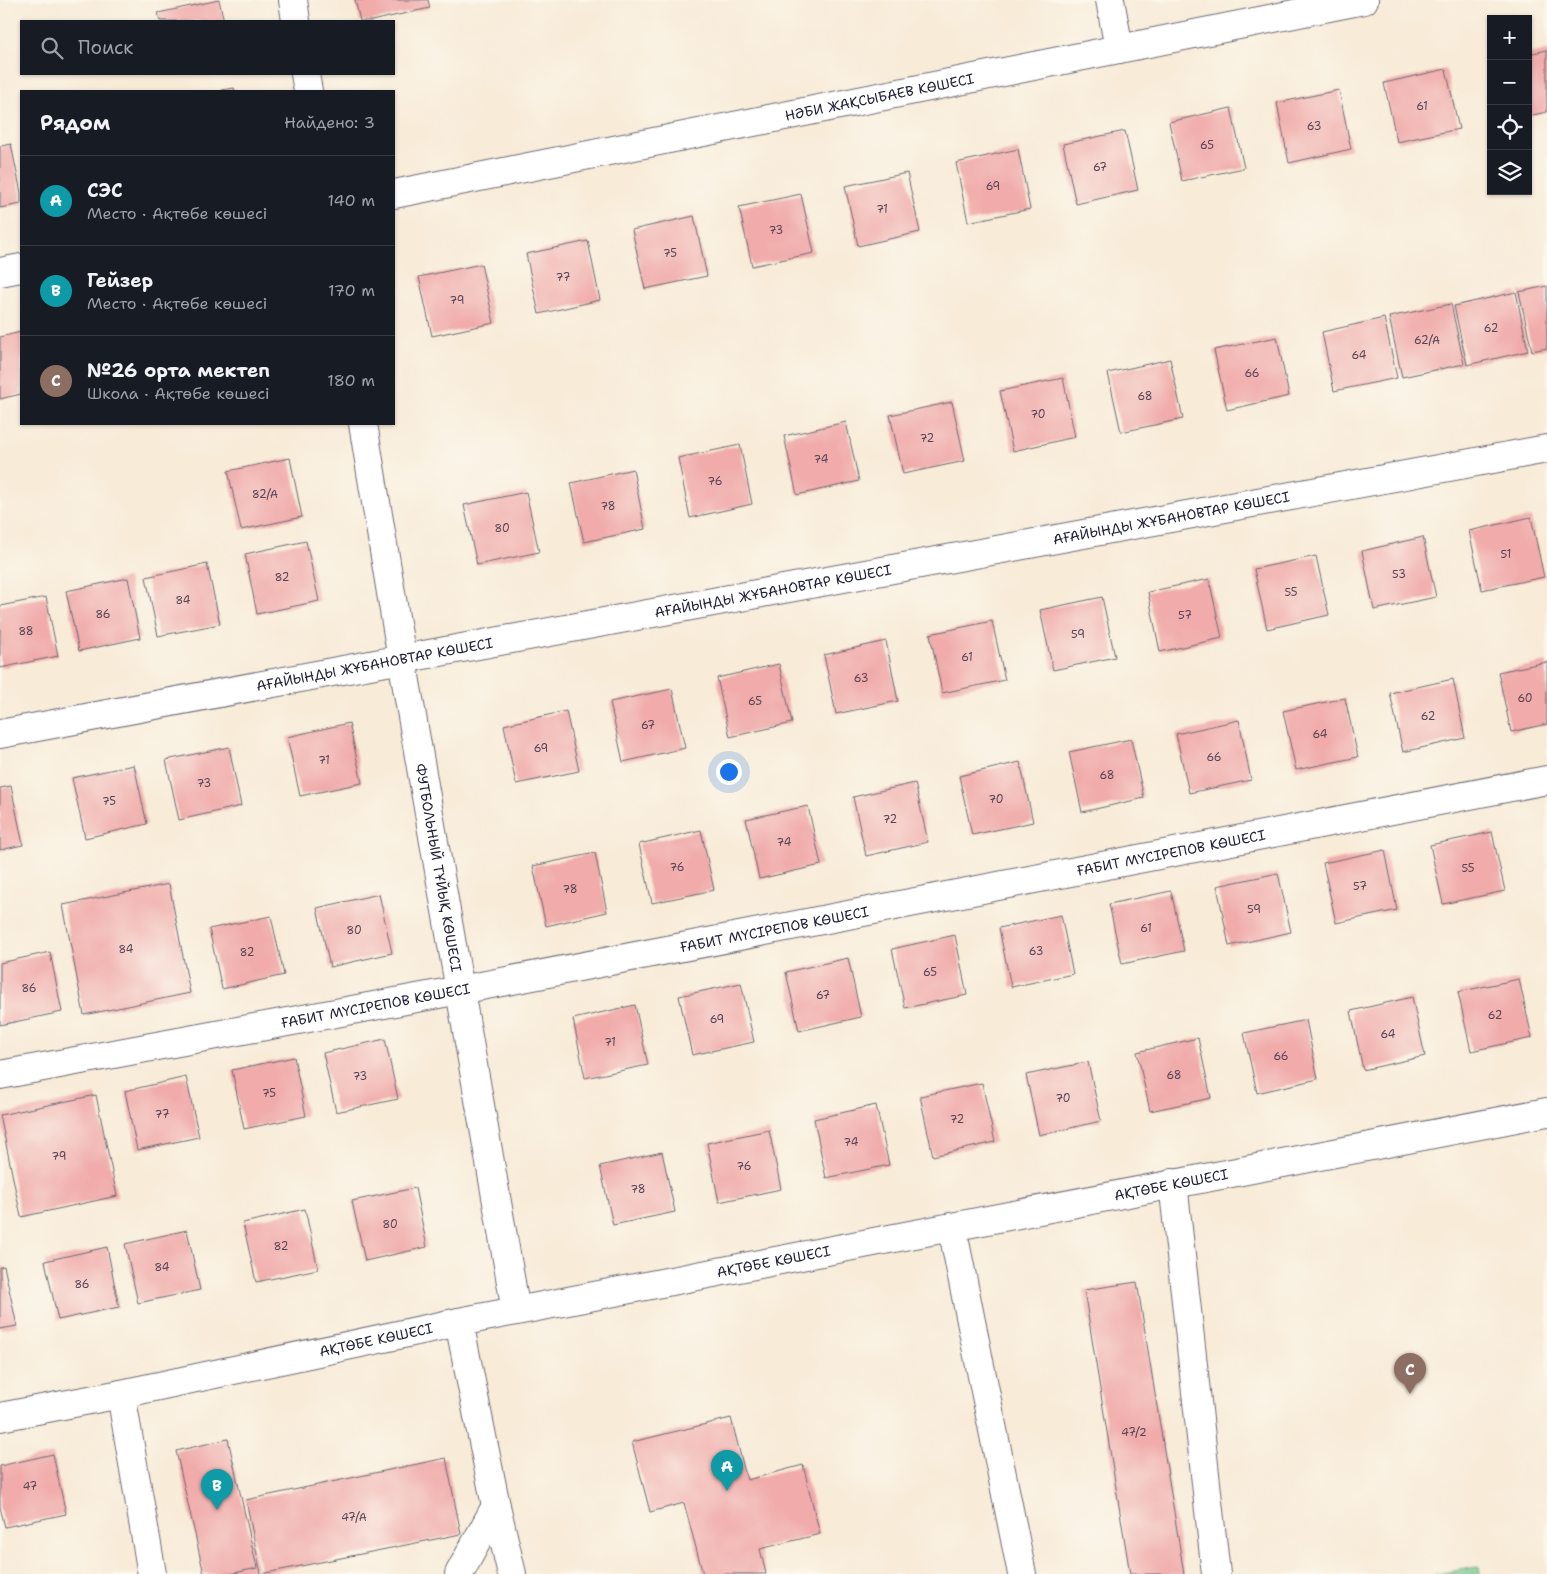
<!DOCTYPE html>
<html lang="ru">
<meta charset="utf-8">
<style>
:root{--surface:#171b24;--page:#242831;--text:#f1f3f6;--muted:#9ea1a6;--line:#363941;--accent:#2563eb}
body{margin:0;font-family:"Shantell Sans",sans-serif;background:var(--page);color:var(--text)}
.controls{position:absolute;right:15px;top:15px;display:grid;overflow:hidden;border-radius:0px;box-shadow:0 1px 4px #0004}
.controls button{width:45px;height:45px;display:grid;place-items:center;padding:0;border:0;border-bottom:1px solid var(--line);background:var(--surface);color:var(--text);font:25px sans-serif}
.you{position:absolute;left:728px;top:771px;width:18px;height:18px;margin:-12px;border:4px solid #fff;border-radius:50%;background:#1a73e8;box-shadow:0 0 0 8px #1a73e833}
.badge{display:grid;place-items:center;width:32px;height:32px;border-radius:50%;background:var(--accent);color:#fff;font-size:16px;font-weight:700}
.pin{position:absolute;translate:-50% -41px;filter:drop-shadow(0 1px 2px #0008)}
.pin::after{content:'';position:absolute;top:26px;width:18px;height:15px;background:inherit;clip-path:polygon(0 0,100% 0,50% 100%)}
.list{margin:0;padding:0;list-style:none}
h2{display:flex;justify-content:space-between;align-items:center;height:65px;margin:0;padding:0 20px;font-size:21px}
h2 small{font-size:16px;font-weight:400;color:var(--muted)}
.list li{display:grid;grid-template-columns:32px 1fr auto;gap:15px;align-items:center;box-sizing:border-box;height:90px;padding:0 20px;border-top:1px solid var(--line)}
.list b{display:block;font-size:19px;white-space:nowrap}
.list p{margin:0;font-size:16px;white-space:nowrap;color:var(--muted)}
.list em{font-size:16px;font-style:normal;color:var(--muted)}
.icon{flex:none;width:28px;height:28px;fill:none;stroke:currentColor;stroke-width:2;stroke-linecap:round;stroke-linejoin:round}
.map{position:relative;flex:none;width:1547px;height:1574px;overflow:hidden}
.search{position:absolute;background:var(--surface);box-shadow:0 1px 4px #0004;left:20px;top:20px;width:375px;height:55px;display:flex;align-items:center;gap:12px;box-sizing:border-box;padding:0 18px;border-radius:0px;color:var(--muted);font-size:19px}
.panel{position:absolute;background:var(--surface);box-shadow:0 1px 4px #0004;left:20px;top:90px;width:375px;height:335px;border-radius:0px}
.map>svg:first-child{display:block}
.green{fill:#80d69a;stroke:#517c6a}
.building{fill:#f0abaa}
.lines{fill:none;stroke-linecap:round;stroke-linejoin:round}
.minor-casing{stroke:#6d6872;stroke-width:30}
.minor{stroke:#fff;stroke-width:28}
.labels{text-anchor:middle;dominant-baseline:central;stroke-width:5;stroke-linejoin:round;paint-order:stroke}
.number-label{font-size:11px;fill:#564457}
.street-label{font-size:14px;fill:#22223b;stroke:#fbf7ec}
</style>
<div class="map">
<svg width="1547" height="1574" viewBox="0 0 1547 1574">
<rect width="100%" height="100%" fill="#fbf7ec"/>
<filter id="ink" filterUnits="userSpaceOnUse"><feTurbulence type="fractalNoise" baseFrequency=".02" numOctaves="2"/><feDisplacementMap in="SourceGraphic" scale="10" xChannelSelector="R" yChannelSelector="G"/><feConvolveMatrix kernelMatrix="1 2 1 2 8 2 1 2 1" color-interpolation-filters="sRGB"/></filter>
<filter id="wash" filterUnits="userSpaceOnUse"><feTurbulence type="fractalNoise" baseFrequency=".0096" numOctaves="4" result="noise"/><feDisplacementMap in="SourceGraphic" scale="20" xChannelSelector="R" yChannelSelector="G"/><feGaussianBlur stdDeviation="1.12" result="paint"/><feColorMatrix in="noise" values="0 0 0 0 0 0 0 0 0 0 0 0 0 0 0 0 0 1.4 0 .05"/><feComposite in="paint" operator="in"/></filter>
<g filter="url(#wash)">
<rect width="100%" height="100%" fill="#f8ebd8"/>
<!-- green -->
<path class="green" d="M 1479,1567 L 1480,1574 L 1435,1574 Z"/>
<g id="blocks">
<!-- building -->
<g class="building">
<path d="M 219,0 L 224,21 L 160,21 L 158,13 Z"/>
<path d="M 355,0 L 428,0 L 430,8 L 371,21 L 360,21 Z"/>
<path d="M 1547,50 L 1547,112 L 1528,116 L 1528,54 Z"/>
<path d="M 1446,69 L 1459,129 L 1397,142 L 1384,83 Z"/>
<path d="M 234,88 L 235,91 L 222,91 L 222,90 Z"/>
<path d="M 1339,90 L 1351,149 L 1289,163 L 1277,103 Z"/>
<path d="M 1231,108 L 1244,168 L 1182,181 L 1169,122 Z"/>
<path d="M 1125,131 L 1138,190 L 1076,204 L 1063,144 Z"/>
<path d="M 11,144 L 21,193 L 21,204 L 0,208 L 0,146 Z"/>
<path d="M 1018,149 L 1030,209 L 968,222 L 956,163 Z"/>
<path d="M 907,173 L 920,232 L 858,246 L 845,186 Z"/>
<path d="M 801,194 L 814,253 L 752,266 L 739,207 Z"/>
<path d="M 694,216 L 707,276 L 645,289 L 632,230 Z"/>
<path d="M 588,241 L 600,300 L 539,314 L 526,254 Z"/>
<path d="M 481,264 L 494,323 L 432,336 L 419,277 Z"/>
<path d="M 1547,286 L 1547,348 L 1532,351 L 1519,292 Z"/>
<path d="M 1516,292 L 1528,351 L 1467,365 L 1454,306 Z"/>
<path d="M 1451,304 L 1464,364 L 1402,377 L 1389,317 Z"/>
<path d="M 1384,318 L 1397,378 L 1334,391 L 1322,332 Z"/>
<path d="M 21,332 L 21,394 L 0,399 L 0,337 Z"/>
<path d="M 1277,337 L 1289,396 L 1227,410 L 1214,350 Z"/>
<path d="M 1170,359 L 1183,419 L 1121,432 L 1108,373 Z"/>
<path d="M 1063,378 L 1075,437 L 1013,451 L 1000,391 Z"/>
<path d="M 952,402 L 965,461 L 903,474 L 890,415 Z"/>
<path d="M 846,422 L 859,481 L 797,495 L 784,436 Z"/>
<path d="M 740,445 L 752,504 L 690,518 L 678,458 Z"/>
<path d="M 290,458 L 302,517 L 241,530 L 228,471 Z"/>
<path d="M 633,469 L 645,529 L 584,542 L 571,483 Z"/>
<path d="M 526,492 L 539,552 L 477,565 L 464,505 Z"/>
<path d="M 1531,517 L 1544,577 L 1482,590 L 1469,531 Z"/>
<path d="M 1423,537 L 1436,597 L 1374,610 L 1362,551 Z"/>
<path d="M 306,541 L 319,601 L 257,614 L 245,554 Z"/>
<path d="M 1316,556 L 1329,615 L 1267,629 L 1254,569 Z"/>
<path d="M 207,564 L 220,624 L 158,636 L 146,577 Z"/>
<path d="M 128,578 L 140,638 L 79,651 L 66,591 Z"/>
<path d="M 1209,579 L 1222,638 L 1160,652 L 1148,592 Z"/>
<path d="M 46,597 L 58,656 L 0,668 L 0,606 Z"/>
<path d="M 1102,597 L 1115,657 L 1053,670 L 1040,610 Z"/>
<path d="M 992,621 L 1005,680 L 942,693 L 930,634 Z"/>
<path d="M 886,641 L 898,701 L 836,714 L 824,655 Z"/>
<path d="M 1547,662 L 1547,724 L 1511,732 L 1498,672 Z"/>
<path d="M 779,664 L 792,723 L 730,737 L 717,678 Z"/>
<path d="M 1453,679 L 1465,738 L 1403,752 L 1390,693 Z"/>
<path d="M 672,689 L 685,748 L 623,762 L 610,702 Z"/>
<path d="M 1345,698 L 1358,757 L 1296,770 L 1283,711 Z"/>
<path d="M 566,711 L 579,771 L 516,784 L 504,725 Z"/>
<path d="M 1239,720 L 1251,780 L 1189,793 L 1176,734 Z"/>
<path d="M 349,723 L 362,783 L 300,796 L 287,737 Z"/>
<path d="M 1131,739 L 1144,798 L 1082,812 L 1069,752 Z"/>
<path d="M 229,747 L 241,806 L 179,820 L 166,760 Z"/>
<path d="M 1020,762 L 1033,822 L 972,835 L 959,776 Z"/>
<path d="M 134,765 L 147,824 L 85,838 L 72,778 Z"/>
<path d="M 915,783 L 928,842 L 866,856 L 853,797 Z"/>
<path d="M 11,786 L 23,845 L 0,850 L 0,788 Z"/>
<path d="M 808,806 L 821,865 L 759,879 L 746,819 Z"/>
<path d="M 701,830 L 714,890 L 652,903 L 639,844 Z"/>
<path d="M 1492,832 L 1505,891 L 1443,904 L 1430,845 Z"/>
<path d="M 1385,850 L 1397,910 L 1336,923 L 1323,863 Z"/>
<path d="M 595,853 L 607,912 L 546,926 L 533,866 Z"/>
<path d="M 1278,873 L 1291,932 L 1229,946 L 1217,886 Z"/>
<path d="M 169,884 L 190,993 L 84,1015 L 63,905 Z"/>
<path d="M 1171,891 L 1184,951 L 1122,964 L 1109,904 Z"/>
<path d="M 379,894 L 392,953 L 330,967 L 317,908 Z"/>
<path d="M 1061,915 L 1073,974 L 1011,987 L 999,928 Z"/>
<path d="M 271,916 L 284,975 L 222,989 L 209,929 Z"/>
<path d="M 955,935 L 967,995 L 905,1008 L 892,949 Z"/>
<path d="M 50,952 L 62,1012 L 0,1025 L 0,963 Z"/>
<path d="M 848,958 L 861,1017 L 799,1031 L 786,972 Z"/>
<path d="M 1519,979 L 1532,1038 L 1471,1051 L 1458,992 Z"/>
<path d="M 741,983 L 754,1042 L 692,1055 L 679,996 Z"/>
<path d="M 1412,997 L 1425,1056 L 1363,1070 L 1351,1011 Z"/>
<path d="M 635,1005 L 648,1065 L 585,1078 L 573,1019 Z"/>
<path d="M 1306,1020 L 1318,1079 L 1257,1093 L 1244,1033 Z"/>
<path d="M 1198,1038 L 1211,1098 L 1150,1111 L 1137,1052 Z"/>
<path d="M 385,1039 L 398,1099 L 336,1112 L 323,1053 Z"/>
<path d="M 294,1057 L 306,1116 L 244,1129 L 232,1070 Z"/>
<path d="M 1088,1062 L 1101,1121 L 1039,1135 L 1026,1075 Z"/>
<path d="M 186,1077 L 199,1137 L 137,1150 L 125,1091 Z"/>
<path d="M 982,1083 L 995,1142 L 933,1156 L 920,1096 Z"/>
<path d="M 96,1095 L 117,1196 L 21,1217 L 0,1115 Z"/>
<path d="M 876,1105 L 889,1165 L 826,1178 L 814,1119 Z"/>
<path d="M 769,1130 L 781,1189 L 719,1202 L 707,1143 Z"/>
<path d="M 662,1152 L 675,1212 L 613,1225 L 600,1166 Z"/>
<path d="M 415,1188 L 427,1247 L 365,1261 L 352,1201 Z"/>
<path d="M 305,1209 L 318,1269 L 256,1282 L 243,1223 Z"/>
<path d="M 187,1230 L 200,1290 L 138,1303 L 125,1244 Z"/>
<path d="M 107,1247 L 119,1307 L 58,1320 L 45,1261 Z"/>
<path d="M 4,1266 L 17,1326 L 0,1329 L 0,1267 Z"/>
<path d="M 1137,1282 L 1184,1574 L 1130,1574 L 1084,1290 Z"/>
<path d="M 731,1418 L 747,1480 L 803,1465 L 820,1534 L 760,1549 L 766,1574 L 703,1574 L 684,1503 L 650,1512 L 632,1442 Z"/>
<path d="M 228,1439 L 257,1568 L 230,1574 L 204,1574 L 176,1451 Z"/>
<path d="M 53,1454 L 66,1514 L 5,1527 L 0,1507 L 0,1466 Z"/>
<path d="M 446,1458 L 461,1534 L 261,1574 L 246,1500 Z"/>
</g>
</g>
</g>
<g filter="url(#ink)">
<use href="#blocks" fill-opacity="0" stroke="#6d6872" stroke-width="1"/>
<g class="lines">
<defs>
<g id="minor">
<path d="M 293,0 L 296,21"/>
<path d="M 1110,0 L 1119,49"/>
<path d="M 305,74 L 308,91"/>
<path id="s1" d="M 394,194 L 1364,0"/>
<path d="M 0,272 L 21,268"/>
<path id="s2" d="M 363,424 L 402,659 L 516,1311"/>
<path id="s3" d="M 0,734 L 402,659 L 1547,449"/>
<path id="s4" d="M 0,1075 L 460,990 L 1547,780"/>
<path d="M 1173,1183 L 1216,1574"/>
<path d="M 952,1227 L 1022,1574"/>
<path d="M 459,1322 L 496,1506 L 512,1574"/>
<path d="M 121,1394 L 152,1574"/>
<path id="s5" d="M 0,1417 L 121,1394 L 459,1322 L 1547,1112"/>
<path d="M 459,1574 L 496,1506"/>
</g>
</defs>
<!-- minor casing -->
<use href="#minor" class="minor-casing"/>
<!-- minor -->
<use href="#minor" class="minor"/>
</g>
</g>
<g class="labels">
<!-- number labels -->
<g class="number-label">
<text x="1422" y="106">61</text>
<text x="1314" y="126">63</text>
<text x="1207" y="145">65</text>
<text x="1100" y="167">67</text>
<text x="993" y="186">69</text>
<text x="882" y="209">71</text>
<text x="776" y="230">73</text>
<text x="670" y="253">75</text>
<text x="563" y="277">77</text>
<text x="457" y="300">79</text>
<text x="1491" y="328">62</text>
<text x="1427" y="340">62/А</text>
<text x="1359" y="355">64</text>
<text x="1252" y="373">66</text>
<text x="1145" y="396">68</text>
<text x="1038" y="414">70</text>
<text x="927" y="438">72</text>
<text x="821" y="459">74</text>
<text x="715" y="481">76</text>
<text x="265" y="494">82/А</text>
<text x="608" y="506">78</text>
<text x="502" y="528">80</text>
<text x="1506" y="554">51</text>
<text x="1399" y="574">53</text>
<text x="282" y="577">82</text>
<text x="1291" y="592">55</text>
<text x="183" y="600">84</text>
<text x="103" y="614">86</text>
<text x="1185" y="615">57</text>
<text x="26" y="631">88</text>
<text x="1078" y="634">59</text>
<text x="967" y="657">61</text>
<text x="861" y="678">63</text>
<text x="1525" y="698">60</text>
<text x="755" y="701">65</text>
<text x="1428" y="716">62</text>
<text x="648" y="725">67</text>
<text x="1320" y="734">64</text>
<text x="541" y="748">69</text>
<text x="1214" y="757">66</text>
<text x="324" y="760">71</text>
<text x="1107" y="775">68</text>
<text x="204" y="783">73</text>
<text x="996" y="799">70</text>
<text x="109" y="801">75</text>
<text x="890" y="819">72</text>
<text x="784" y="842">74</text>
<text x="677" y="867">76</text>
<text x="1468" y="868">55</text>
<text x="1360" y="886">57</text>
<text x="570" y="889">78</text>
<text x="1254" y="909">59</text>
<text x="1146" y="928">61</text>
<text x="354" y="930">80</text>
<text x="126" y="949">84</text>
<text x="1036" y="951">63</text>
<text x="247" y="952">82</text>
<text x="930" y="972">65</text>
<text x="29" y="988">86</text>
<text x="823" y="995">67</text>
<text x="1495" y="1015">62</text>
<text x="717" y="1019">69</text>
<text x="1388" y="1034">64</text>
<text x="610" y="1042">71</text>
<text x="1281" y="1056">66</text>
<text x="1174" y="1075">68</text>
<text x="360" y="1076">73</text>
<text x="269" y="1093">75</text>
<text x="1063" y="1098">70</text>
<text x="162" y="1114">77</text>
<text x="957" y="1119">72</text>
<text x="851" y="1142">74</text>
<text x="59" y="1156">79</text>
<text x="744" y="1166">76</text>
<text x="638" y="1189">78</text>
<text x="390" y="1224">80</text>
<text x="281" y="1246">82</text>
<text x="162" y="1267">84</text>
<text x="82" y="1284">86</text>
<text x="1134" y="1432">47/2</text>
<text x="30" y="1486">47</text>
<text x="354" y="1517">47/А</text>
</g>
<!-- street labels -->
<g class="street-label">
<text stroke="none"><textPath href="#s1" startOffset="495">НӘБИ ЖАҚСЫБАЕВ КӨШЕСІ</textPath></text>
<text stroke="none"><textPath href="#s3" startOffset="1191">АҒАЙЫНДЫ ЖҰБАНОВТАР КӨШЕСІ</textPath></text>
<text stroke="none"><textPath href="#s3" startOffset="786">АҒАЙЫНДЫ ЖҰБАНОВТАР КӨШЕСІ</textPath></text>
<text stroke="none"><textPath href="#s3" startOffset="381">АҒАЙЫНДЫ ЖҰБАНОВТАР КӨШЕСІ</textPath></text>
<text stroke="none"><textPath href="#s4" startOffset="1192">ҒАБИТ МҮСІРЕПОВ КӨШЕСІ</textPath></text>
<text stroke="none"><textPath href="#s2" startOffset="450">ФУТБОЛЬНЫЙ ТҰЙЫҚ КӨШЕСІ</textPath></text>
<text stroke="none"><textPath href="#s4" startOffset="788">ҒАБИТ МҮСІРЕПОВ КӨШЕСІ</textPath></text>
<text stroke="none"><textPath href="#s4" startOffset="382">ҒАБИТ МҮСІРЕПОВ КӨШЕСІ</textPath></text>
<text stroke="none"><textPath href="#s5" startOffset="1194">АҚТӨБЕ КӨШЕСІ</textPath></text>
<text stroke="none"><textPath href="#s5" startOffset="789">АҚТӨБЕ КӨШЕСІ</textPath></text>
<text stroke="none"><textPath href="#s5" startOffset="384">АҚТӨБЕ КӨШЕСІ</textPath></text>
</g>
</g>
</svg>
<div class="controls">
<button>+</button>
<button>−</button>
<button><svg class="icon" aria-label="locate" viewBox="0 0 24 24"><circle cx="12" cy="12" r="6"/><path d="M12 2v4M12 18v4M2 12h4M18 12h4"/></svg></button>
<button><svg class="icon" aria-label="layers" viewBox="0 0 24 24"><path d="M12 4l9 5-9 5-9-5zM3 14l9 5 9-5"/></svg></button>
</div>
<div class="you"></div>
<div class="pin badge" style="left:727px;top:1491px;background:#0f9aa8">A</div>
<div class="pin badge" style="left:217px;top:1510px;background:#0f9aa8">B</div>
<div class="pin badge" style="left:1410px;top:1394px;background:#8d6e63">C</div>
<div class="search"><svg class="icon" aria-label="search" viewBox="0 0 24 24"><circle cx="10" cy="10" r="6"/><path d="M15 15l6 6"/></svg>Поиск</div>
<section class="panel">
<h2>Рядом<small>Найдено: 3</small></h2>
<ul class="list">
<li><span class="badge" style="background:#0f9aa8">A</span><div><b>СЭС</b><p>Место · Ақтөбе көшесі</p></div><em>140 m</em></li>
<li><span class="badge" style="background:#0f9aa8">B</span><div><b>Гейзер</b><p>Место · Ақтөбе көшесі</p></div><em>170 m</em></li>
<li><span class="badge" style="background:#8d6e63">C</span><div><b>№26 орта мектеп</b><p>Школа · Ақтөбе көшесі</p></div><em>180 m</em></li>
</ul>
</section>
</div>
